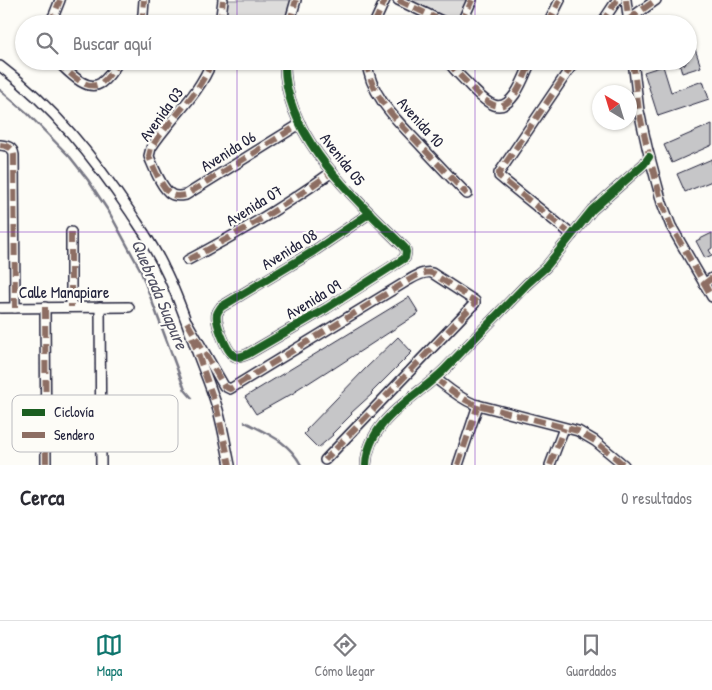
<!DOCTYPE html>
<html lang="es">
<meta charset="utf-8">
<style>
:root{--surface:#fff;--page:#f2f2f3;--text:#2b2b33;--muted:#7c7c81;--line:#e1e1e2;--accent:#0f766e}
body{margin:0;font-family:"Patrick Hand",sans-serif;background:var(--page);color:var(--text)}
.compass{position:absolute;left:592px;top:85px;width:45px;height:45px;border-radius:50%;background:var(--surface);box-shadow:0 1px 4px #0004;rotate:322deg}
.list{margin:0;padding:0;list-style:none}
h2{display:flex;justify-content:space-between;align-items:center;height:65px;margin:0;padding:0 20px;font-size:21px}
h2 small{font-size:16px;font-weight:400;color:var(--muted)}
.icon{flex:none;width:28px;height:28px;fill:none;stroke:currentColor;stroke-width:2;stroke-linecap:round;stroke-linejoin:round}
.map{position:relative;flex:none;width:712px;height:465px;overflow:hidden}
.search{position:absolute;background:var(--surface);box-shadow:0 1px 4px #0004;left:15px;right:15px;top:15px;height:55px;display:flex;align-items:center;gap:12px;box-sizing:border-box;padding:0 18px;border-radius:28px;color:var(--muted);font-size:19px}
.sheet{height:155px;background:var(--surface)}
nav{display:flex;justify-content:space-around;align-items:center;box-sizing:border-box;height:70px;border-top:1px solid var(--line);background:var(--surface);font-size:14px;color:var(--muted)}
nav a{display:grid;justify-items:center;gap:2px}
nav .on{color:var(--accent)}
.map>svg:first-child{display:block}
.green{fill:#dddcdb;stroke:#807f8b}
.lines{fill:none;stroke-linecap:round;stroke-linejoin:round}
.stream{stroke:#787885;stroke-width:2.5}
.building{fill:#c6c6c8;stroke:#22223b}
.minor-casing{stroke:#22223b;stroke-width:12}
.minor{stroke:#fdfcf7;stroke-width:9}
.quiet{stroke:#8d6e63;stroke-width:6;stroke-dasharray:12 6;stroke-linecap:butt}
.cycleway-casing{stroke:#fdfcf7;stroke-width:11}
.cycleway{stroke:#1b5e20;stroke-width:8}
.grid{fill:none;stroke:#7b2cbf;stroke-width:1;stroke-opacity:0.55}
.labels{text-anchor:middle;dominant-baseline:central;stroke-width:4.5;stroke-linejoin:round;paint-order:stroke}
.street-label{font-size:16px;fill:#22223b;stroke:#fdfcf7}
.water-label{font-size:18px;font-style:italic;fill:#545466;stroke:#fdfcf7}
.key{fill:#fdfcf7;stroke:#bbbbbf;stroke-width:1}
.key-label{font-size:14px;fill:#22223b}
</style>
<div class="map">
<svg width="712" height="465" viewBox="0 0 712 465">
<rect width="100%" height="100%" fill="#fdfcf7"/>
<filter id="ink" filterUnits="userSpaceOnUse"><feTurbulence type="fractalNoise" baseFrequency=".02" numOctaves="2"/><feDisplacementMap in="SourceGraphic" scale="10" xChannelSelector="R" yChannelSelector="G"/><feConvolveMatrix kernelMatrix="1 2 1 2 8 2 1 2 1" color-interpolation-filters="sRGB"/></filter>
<g filter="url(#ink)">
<!-- green -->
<g class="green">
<path d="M 223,0 L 296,0 L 289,24 L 220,24 Z"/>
<path d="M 398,0 L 472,0 L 461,24 L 448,24 Z"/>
</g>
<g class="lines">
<!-- stream -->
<g class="stream">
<path d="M 0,90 L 27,113 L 70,157 L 88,180 L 109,212 L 140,269 L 185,390 L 192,398"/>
<path d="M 245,422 C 268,434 288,441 301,465"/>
</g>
</g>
<!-- building -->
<g class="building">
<path d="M 694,46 L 701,67 L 682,73 L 680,65 L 686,64 L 685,61 L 688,61 L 688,48 Z"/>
<path d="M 663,66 L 671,92 L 703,81 L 709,99 L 658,116 L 644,72 Z"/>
<path d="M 712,124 L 712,145 L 672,163 L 664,145 Z"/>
<path d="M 712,159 L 712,181 L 685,192 L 677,174 Z"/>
<path d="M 712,233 L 712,248 L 709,250 L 712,255 L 705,258 L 696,241 Z"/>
<path d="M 409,297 L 419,313 L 333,369 L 332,368 L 307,384 L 307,383 L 296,390 L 297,391 L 256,414 L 245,397 L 248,395 Z"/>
<path d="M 398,337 L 412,352 L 371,393 L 372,394 L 351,413 L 352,414 L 332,434 L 333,435 L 318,448 L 304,434 L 307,431 L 306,430 L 365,369 Z"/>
</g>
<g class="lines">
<defs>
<g id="minor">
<path d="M 398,0 L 448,24"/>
<path d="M 626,0 L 629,24"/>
<path d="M 628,20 L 656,0"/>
<path d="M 48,24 L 54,15 L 60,0"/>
<path d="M 140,24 L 143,14 L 144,0"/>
<path d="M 220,24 L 223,0"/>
<path d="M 289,24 L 296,0"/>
<path d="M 374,24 L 385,0"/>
<path d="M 461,24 L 472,0"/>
<path d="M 548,24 L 560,0"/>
<path d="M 601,24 L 617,0"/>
<path d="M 57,61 C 67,70 86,93 101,83 C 108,78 114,69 119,61"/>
<path d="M 212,61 C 198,97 171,117 151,148 L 149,156 L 150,159 C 154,168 162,189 171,194 C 175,197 181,196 186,195 L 300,124"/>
<path d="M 285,61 C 282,136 357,200 405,248 L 406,252 L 405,258 L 327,308 L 248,354 C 243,356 238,359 233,355 C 226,350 215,322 217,314 C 218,311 219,310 221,307 L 314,251 L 370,213"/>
<path d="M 367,61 C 369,96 400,123 422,147 C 437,163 452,179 467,194"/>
<path d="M 448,61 C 454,71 464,79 472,88 C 478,94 485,102 494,105 C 513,112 525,74 531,61"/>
<path d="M 633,61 L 639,111 L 647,147 L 662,203 L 671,226 L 679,240 L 712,297"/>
<path d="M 0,66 C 53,106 94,158 131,213 C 142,230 155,248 164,268 C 178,295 187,324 197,352 C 204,371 212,390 218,410 C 223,428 226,446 230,465"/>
<path d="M 0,145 C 8,146 13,147 14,155 L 15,308"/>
<path d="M 71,232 L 71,307"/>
<path d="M 572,235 L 505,181 L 499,176 L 499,173 L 575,61"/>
<path d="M 188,260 C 238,234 286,205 332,172"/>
<path d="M 704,284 L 712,278"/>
<path d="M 45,307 L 46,465"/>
<path d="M 100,307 L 101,465"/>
<path d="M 0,308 L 129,307"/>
<path d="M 187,322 L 224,386 L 230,389 L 409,280 C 416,276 424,271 432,273 L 475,301 L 475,303 L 325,460"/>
<path d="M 435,378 C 448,388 459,398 474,404 L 578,431 L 595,441 L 624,465"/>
<path d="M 366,465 C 368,419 416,398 444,370 L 527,284 L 546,267 L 592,210 L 644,164 L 649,157"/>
<path d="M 458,465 L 478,405"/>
<path d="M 550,465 L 564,428"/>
</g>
</defs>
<!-- minor casing -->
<use href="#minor" class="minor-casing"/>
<!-- minor -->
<use href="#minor" class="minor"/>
<!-- quiet -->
<g class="quiet">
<path d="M 398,0 L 448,24"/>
<path d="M 626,0 L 629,24"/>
<path d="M 628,20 L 656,0"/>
<path d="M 48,24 L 54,15 L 60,0"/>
<path d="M 140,24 L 143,14 L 144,0"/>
<path d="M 220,24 L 223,0"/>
<path d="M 289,24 L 296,0"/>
<path d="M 374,24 L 385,0"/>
<path d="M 461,24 L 472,0"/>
<path d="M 548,24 L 560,0"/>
<path d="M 601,24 L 617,0"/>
<path d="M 57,61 C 67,70 86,93 101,83 C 108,78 114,69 119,61"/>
<path d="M 212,61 C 198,97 171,117 151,148 L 149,156 L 150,159 C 154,168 162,189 171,194 C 175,197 181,196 186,195 L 300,124"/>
<path d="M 367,61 C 369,96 400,123 422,147 C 437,163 452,179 467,194"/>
<path d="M 448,61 C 454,71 464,79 472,88 C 478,94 485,102 494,105 C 513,112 525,74 531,61"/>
<path d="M 633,61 L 639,111 L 647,147 L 662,203 L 671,226 L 679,240 L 712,297"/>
<path d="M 0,145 C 8,146 13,147 14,155 L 15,308"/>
<path d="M 71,232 L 71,307"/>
<path d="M 572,235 L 505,181 L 499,176 L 499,173 L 575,61"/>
<path d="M 188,260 C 238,234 286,205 332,172"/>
<path d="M 704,284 L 712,278"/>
<path d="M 45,307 L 46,465"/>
<path d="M 187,322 L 224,386 L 230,389 L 409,280 C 416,276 424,271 432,273 L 475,301 L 475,303 L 325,460"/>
<path d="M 192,337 L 217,409 L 230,465"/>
<path d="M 435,378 C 448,388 459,398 474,404 L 578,431 L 595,441 L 624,465"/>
<path d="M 458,465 L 478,405"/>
<path d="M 550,465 L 564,428"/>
</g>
<defs>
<g id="cycleway">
<path d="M 285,61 C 282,136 357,200 405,248 L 406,252 L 405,258 L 327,308 L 248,354 C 243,356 238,359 233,355 C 226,350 215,322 217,314 C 218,311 219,310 221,307 L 314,251 L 370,213"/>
<path d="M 366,465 C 368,419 416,398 444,370 L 527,284 L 546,267 L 592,210 L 644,164 L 649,157"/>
</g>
</defs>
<!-- cycleway casing -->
<use href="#cycleway" class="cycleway-casing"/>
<!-- cycleway -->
<use href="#cycleway" class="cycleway"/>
</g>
</g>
<!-- grid -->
<path class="grid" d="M 237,0 L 237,24M 475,0 L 475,24M 237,61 L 237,465M 475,61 L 475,465M 0,232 L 712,232"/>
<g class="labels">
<!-- street labels -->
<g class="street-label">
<text transform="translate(161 114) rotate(-54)">Avenida 03</text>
<text transform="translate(421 122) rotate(48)">Avenida 10</text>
<text transform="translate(228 151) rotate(-32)">Avenida 06</text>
<text transform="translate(343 159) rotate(52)">Avenida 05</text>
<text transform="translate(254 205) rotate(-32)">Avenida 07</text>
<text transform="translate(289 249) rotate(-32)">Avenida 08</text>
<text x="64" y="292">Calle Manapiare</text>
<text transform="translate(313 299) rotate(-31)">Avenida 09</text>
</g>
<!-- water labels -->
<g class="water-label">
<text transform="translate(160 294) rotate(67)">Quebrada Suapure</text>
</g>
</g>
<!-- legend -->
<rect x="12" y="395" width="166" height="57" rx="8" class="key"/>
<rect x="22" y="409" width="23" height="7" fill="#1b5e20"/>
<rect x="22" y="432" width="23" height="6" fill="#8d6e63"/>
<g class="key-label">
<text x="54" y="417">Ciclovía</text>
<text x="54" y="440">Sendero</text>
</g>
</svg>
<svg class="compass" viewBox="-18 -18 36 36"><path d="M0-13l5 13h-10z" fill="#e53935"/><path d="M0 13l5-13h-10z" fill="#7c7c81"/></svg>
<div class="search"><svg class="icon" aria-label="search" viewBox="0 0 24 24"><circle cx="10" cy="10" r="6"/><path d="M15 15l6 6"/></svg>Buscar aquí</div>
</div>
<section class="sheet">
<h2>Cerca<small>0 resultados</small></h2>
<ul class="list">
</ul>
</section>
<nav>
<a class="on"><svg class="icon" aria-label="map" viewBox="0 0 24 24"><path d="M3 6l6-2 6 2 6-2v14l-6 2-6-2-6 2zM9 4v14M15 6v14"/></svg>Mapa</a>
<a><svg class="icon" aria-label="directions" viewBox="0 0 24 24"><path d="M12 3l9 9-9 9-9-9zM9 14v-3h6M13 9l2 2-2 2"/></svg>Cómo llegar</a>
<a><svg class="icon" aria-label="saved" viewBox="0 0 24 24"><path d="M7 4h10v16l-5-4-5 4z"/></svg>Guardados</a>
</nav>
